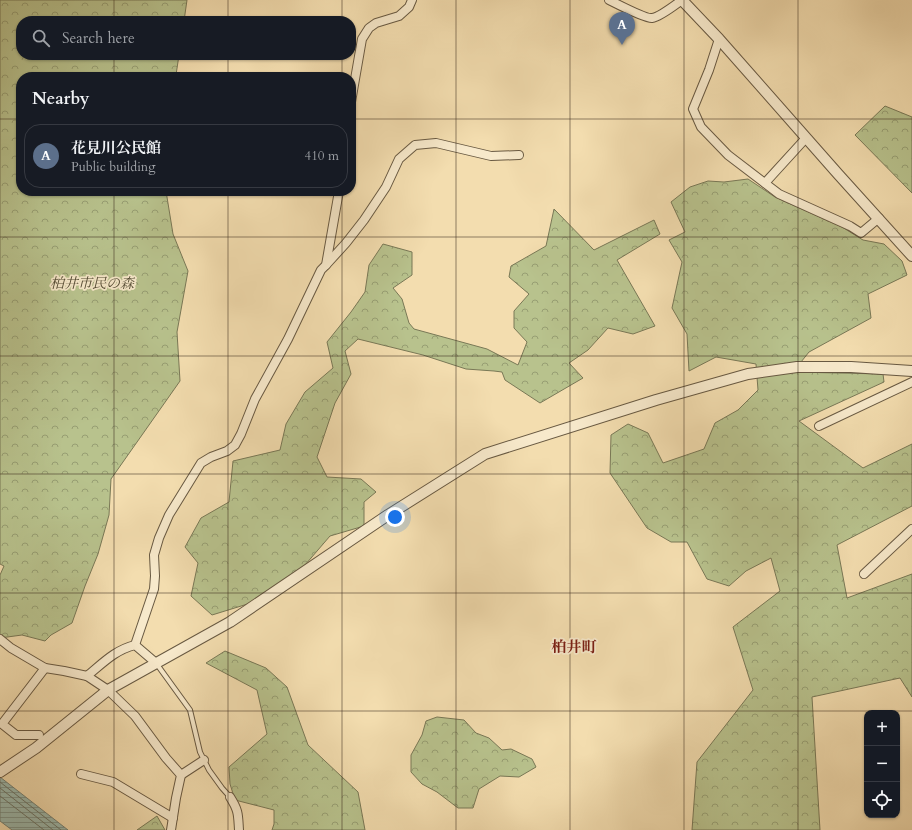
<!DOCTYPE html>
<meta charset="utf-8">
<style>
:root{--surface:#171b24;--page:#242831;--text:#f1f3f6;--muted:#9ea1a6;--line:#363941;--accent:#c59692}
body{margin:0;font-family:Cardo,"Noto Serif JP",serif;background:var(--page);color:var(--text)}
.controls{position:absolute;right:12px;bottom:12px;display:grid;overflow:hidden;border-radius:8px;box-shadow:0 1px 3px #0004}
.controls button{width:36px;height:36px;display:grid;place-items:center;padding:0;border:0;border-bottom:1px solid var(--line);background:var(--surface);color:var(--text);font:20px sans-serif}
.you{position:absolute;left:395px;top:517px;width:14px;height:14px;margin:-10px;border:3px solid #fff;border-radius:50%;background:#1a73e8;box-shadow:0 0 0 6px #1a73e833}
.badge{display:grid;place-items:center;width:26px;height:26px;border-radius:50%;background:var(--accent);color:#fff;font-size:13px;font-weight:700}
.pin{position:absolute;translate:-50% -33px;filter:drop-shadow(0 1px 2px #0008)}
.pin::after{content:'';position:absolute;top:21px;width:14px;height:12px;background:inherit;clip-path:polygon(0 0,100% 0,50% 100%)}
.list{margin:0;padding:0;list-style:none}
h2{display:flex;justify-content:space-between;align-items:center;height:52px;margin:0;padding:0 16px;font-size:17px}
h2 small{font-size:13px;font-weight:400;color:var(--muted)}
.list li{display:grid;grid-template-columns:26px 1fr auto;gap:12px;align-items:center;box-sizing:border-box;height:64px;margin:0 8px 8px;padding:0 8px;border:1px solid var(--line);border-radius:16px}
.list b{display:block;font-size:15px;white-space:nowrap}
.list p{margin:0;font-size:13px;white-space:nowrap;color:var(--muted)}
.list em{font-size:13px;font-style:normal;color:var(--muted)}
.icon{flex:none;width:22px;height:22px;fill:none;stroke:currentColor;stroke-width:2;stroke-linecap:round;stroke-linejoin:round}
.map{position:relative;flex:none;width:912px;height:830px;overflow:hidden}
.search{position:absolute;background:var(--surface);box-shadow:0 1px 3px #0004;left:16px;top:16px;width:340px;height:44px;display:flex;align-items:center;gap:10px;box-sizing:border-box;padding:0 14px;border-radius:16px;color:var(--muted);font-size:15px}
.panel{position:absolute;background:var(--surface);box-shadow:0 1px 3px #0004;left:16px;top:72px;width:340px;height:124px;border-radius:16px}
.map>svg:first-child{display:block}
.forest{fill:url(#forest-crowns);stroke:#797856}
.water{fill:url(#water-rules);stroke:#758276}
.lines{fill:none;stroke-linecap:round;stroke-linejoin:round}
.shore{stroke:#6b7467;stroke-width:1}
.service-casing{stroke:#685942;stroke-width:6}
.minor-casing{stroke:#685942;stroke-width:10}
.tertiary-casing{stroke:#685942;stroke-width:12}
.service{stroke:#f7e9cb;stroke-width:4}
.minor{stroke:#f7e9cb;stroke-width:8}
.tertiary{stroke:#f7e9cb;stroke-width:10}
.grid{fill:none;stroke:#3a2d1e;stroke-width:1;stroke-opacity:0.55}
.labels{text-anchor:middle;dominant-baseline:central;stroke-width:3.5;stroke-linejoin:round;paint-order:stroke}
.park-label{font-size:14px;font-style:italic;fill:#534b34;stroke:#f7e9cb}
.neighbourhood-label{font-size:15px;font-weight:bold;fill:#7a1f14;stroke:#f7e9cb}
</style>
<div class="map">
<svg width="912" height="830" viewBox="0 0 912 830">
<defs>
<pattern id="forest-crowns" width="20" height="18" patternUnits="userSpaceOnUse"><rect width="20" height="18" fill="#b8c28d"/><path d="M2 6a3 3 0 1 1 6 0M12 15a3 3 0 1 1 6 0" fill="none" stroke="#979e73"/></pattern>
<pattern id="water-rules" width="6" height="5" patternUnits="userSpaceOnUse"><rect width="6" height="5" fill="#9cbbb0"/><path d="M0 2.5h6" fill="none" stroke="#80988f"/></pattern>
</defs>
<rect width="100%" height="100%" fill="#f3ddaf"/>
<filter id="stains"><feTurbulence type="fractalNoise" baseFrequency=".005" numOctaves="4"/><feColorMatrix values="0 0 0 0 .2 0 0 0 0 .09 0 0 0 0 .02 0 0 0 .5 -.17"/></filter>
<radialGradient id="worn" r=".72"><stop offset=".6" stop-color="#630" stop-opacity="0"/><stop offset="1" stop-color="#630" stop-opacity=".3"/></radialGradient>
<!-- forest -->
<g class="forest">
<path d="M 0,0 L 187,0 L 184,21 L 21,21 L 21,55 L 179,55 L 176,75 L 174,77 L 21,77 L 21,191 L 166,191 L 173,234 L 188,271 L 177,332 L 180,381 L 111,479 L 109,515 L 98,554 L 85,586 L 72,623 L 51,635 L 45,641 L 22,635 L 0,638 L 0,575 L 4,566 L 0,564 Z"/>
<path d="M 885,106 L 912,117 L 912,193 L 855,135 Z"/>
<path d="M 748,179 L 775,197 L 842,227 L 863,240 L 884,244 L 902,261 L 907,275 L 868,294 L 871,318 L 809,352 L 793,372 L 883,374 L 884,382 L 799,421 L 863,468 L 912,444 L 912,506 L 837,545 L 847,598 L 912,574 L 912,697 L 900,678 L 812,697 L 820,830 L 692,830 L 697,762 L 753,690 L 733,627 L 780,591 L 771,558 L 746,571 L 729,586 L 707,579 L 687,542 L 671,542 L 647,528 L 610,473 L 611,435 L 628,424 L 648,433 L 663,463 L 704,449 L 715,423 L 738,410 L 758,390 L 756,364 L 716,357 L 689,371 L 687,334 L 672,308 L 682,262 L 669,240 L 685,232 L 671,202 L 690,187 L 708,181 L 724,182 Z"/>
<path d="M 554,209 L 594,250 L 654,220 L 660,234 L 617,260 L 655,326 L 633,334 L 608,328 L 588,350 L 569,363 L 583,378 L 540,403 L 505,380 L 502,372 L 494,371 L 466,369 L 423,355 L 358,339 L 345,351 L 351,374 L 335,403 L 317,457 L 327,477 L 361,479 L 376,492 L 364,502 L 364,526 L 330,536 L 280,594 L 212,615 L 191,596 L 198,563 L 185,547 L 201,518 L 229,502 L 233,461 L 280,450 L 286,424 L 305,392 L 333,368 L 327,342 L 351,312 L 365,292 L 369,265 L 383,244 L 412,252 L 412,275 L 393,288 L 402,299 L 409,323 L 414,329 L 487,349 L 518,365 L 527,342 L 514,328 L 514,311 L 529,294 L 509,277 L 511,266 L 546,246 Z"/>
<path d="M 225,651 L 266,668 L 287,687 L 308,745 L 358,792 L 365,830 L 272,830 L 274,824 L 274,810 L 235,800 L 230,784 L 229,767 L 267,734 L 257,690 L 206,663 Z"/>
<path d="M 437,717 L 464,720 L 476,733 L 489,738 L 502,750 L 511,749 L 532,759 L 536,767 L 519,777 L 500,776 L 479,789 L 473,808 L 458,808 L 437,792 L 422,784 L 411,772 L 411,755 L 422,735 L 426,721 Z"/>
<path d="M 157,816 L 165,830 L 137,830 Z"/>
</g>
<!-- water -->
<path class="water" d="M 0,777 L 68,830 L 12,830 L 0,821 Z"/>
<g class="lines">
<!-- shore -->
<g class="shore">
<path d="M 0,782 L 61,830"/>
<path d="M 0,788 L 53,830"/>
<path d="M 0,796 L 44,830"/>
</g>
<defs>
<path id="service" d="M 156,663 L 190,710 L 200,752 L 209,770 L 222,788 L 230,797"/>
<g id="minor">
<path d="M 609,0 C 617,4 646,19 652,18 C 660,17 675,5 682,0"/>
<path d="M 719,39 L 709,70 L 693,109 L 701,127 L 728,155 L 779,194 L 850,226 L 861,233 L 879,218"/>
<path d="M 351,102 L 362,39 L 369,28 L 376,23 L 399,16 L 409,7 L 412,0"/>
<path d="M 765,183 L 806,138"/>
<path d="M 326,265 L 346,243 L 364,220 L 386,187 L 399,159 L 415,145 L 436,143 L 491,156 L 519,155"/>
<path d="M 819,426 L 912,382"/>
<path d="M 864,574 L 912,529"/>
<path d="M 0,639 L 11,648 L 45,668 L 64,671 L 87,676 L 108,690 L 135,716 L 166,758 L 181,775 L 176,798 L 171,830"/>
<path d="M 135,645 L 154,589 L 155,576 L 154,555 L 159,538 L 169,515 L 201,463 L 211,457 L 227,451 L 235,445 L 241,434 L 255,399 L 288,339 L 321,270 L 326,265 L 339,191"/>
<path d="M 87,676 C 103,663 115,650 135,645 L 156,663"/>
<path d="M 39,735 L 16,735 L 2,724 L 45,668"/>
<path d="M 81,774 L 113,782 L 173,818"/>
<path d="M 181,775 L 204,760"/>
<path d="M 230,797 C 239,811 238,815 239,830"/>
</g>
<g id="tertiary">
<path d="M 682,0 L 719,39 L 838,174 L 912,256"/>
<path d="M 0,772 L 36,748 L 108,690 L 230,622 L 388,515 L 485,454 L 656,400 L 748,374 L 797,367 L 851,367 L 912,371"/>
</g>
</defs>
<!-- service casing -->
<use href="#service" class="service-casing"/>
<!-- minor casing -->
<use href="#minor" class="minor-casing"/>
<!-- tertiary casing -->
<use href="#tertiary" class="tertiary-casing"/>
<!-- service -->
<use href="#service" class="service"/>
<!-- minor -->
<use href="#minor" class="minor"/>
<!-- tertiary -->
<use href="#tertiary" class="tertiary"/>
</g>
<!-- grid -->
<path class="grid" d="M 114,0 L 114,21M 228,0 L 228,21M 342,0 L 342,21M 456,0 L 456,830M 570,0 L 570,830M 684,0 L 684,830M 798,0 L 798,830M 114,55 L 114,77M 228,55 L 228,77M 342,55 L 342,77M 0,119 L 21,119M 351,119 L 912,119M 114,191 L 114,830M 228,191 L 228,830M 342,191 L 342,830M 0,237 L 912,237M 0,356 L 912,356M 0,474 L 912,474M 0,593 L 912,593M 0,711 L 912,711"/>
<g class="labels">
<!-- park labels -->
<g class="park-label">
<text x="92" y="283">柏井市民の森</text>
</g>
<!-- neighbourhood labels -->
<g class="neighbourhood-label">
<text x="574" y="647">柏井町</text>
</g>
</g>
<rect width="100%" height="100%" filter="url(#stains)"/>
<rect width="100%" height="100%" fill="url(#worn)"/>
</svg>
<div class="controls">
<button>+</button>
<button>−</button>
<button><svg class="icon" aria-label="locate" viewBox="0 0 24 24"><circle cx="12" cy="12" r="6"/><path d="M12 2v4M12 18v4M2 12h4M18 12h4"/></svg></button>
</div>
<div class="you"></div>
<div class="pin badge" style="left:622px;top:45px;background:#5c6f8a">A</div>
<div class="search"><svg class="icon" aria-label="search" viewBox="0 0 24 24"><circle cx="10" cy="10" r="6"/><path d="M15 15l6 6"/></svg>Search here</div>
<section class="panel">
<h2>Nearby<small></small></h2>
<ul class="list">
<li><span class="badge" style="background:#5c6f8a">A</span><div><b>花見川公民館</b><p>Public building</p></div><em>410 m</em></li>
</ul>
</section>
</div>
